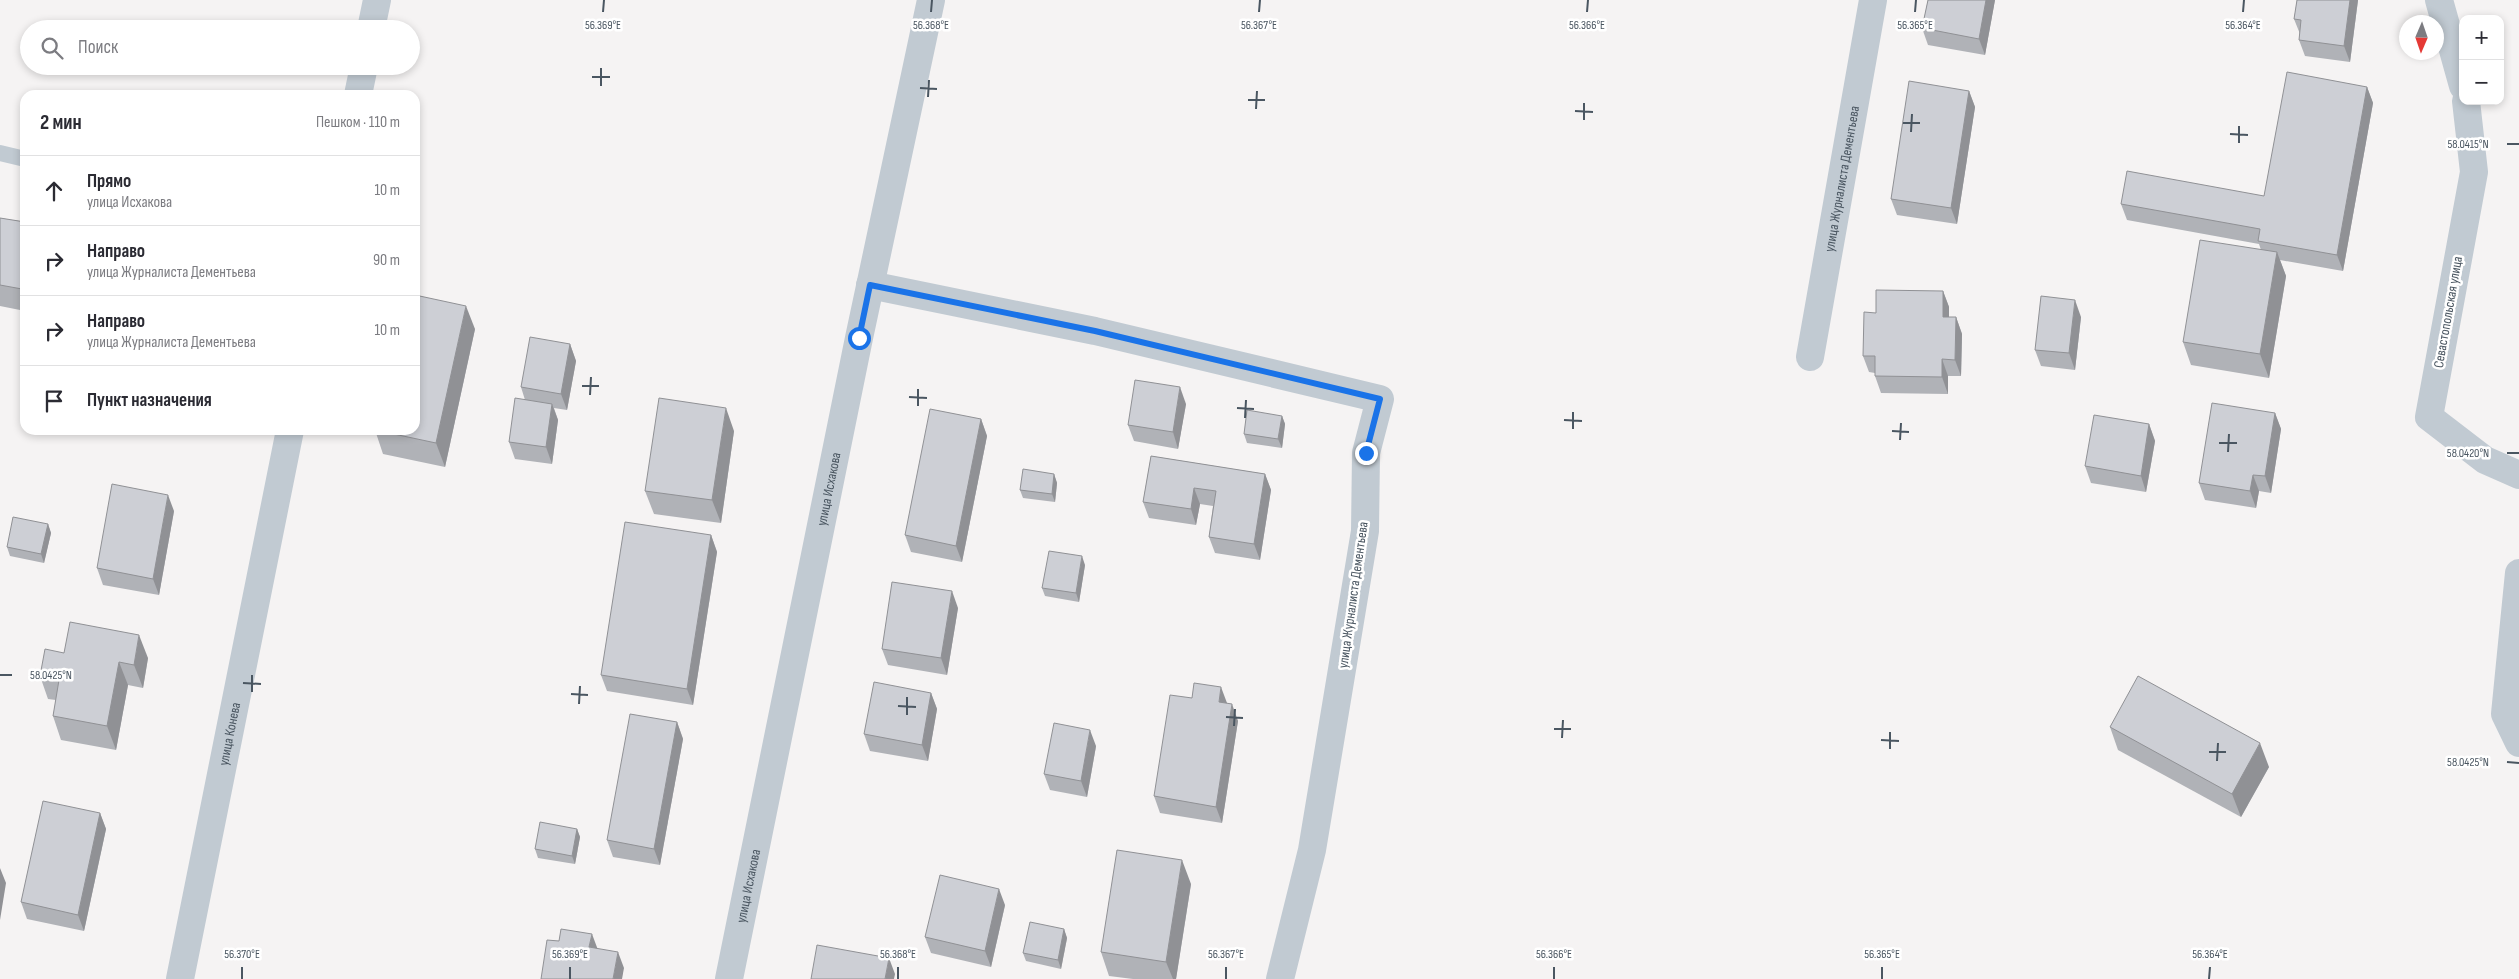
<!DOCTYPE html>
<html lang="ru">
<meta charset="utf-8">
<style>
:root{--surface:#fff;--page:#f7f7f7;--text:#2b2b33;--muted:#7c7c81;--line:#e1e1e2}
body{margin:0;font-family:"Sofia Sans Condensed",sans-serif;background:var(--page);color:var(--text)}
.controls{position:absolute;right:15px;top:15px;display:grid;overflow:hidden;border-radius:10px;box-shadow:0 2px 8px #0003}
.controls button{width:45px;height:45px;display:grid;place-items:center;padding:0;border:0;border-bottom:1px solid var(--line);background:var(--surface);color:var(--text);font:25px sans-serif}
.compass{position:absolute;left:2399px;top:15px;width:45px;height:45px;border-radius:50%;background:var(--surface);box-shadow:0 2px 8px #0003;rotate:182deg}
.stop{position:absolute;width:15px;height:15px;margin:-11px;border:4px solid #1a73e8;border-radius:50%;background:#fff}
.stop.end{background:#1a73e8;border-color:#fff;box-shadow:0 1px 5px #0008}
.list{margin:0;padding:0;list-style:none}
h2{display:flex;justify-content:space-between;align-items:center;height:65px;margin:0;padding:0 20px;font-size:21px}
h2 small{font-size:16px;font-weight:400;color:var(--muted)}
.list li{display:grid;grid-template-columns:32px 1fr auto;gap:15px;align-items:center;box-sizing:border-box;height:70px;padding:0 20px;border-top:1px solid var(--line)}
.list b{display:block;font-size:19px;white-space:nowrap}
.list p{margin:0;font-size:16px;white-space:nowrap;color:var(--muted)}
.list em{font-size:16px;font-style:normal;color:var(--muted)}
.icon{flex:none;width:28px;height:28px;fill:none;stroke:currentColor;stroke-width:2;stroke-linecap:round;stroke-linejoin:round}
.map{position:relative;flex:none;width:2519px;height:979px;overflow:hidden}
.search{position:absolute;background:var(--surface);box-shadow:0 2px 8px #0003;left:20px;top:20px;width:400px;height:55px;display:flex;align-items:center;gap:12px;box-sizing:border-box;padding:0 18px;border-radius:28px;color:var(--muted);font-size:19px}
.panel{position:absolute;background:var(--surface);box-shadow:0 2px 8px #0003;left:20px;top:90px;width:400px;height:345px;border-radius:15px}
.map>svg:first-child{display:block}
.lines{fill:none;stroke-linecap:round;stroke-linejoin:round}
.lane{stroke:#c1cad2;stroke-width:16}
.street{stroke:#c1cad2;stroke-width:28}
.wall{fill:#b0b2b7}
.shaded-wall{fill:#909195}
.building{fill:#cdcfd5;stroke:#909195}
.route{stroke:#1a73e8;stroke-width:6}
.ticks{fill:none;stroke:#4a5661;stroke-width:2}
.labels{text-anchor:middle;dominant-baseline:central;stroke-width:5;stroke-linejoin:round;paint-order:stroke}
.street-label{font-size:14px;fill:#4a5661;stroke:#fff}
.ticks-label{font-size:12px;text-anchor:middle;fill:#4a5661;stroke:#fff;stroke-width:5;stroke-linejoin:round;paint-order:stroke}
</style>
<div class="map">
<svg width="2519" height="979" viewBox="0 0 2519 979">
<rect width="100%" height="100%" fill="#f5f3f3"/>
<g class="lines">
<!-- lane -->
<path class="lane" d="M 0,153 L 25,159"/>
<!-- street -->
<g class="street">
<path d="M 2439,0 L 2463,86"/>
<path d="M 371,29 L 377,0"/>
<path d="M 358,95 L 364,66"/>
<path d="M 2466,101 L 2474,172 L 2429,417 L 2485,460 L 2519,475"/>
<path d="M 870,285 L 1095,331 L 1380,399 L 1366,453 L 1365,531 L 1312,850 L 1280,979"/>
<path id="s1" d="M 1810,357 L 1873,0"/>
<path d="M 2519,573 L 2505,714 L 2519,743"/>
<path id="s2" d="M 180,979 L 290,430"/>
<path id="s3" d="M 729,979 L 859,338 L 931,0"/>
</g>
</g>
<!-- wall -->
<g class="wall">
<path d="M 1928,0 L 1995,0 L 1985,55 L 1928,45 L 1922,28 Z"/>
<path d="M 2297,0 L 2358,0 L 2350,62 L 2305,56 L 2299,40 L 2300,34 L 2294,19 Z"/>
<path d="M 2367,87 L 2373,103 L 2343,271 L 2280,260 L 2286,276 L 2269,378 L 2191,365 L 2183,342 L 2261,250 L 2259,244 L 2127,220 L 2121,204 L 2264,196 Z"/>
<path d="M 1969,91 L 1975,107 L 1957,224 L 1897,215 L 1891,199 Z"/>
<path d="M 0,218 L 25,222 L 25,311 L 0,306 Z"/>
<path d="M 1943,291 L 1949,307 L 1949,317 L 1956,317 L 1962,334 L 1961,376 L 1948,376 L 1948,394 L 1881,393 L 1875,376 L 1875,373 L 1869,372 L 1863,356 L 1876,313 Z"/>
<path d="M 2081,317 L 2075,370 L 2041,366 L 2035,350 Z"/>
<path d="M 475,329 L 445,467 L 383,454 L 375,430 Z"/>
<path d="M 570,344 L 576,361 L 567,410 L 554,408 L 558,420 L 552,464 L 515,459 L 509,442 L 525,400 L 521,387 Z"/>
<path d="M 1186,404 L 1178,449 L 1134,441 L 1128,425 Z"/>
<path d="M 2275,413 L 2281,429 L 2271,493 L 2259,491 L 2256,508 L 2205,500 L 2199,483 Z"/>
<path d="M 1282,416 L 1285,424 L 1282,448 L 1247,443 L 1244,434 Z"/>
<path d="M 981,419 L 987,436 L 962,562 L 911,552 L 905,535 Z"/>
<path d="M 2149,424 L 2155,441 L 2146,492 L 2091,483 L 2085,466 Z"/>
<path d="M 734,431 L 721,523 L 654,514 L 645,491 Z"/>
<path d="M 1151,456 L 1265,474 L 1271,490 L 1260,560 L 1215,553 L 1209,537 L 1213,506 L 1200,504 L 1196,525 L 1149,518 L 1143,502 Z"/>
<path d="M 1054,474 L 1057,483 L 1055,502 L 1023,498 L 1020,490 Z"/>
<path d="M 174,511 L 159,595 L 103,585 L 97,568 Z"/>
<path d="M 48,524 L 51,533 L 44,563 L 10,556 L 7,547 Z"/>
<path d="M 711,535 L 717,552 L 693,705 L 607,691 L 601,675 Z"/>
<path d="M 1085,565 L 1079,602 L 1045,596 L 1042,588 Z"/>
<path d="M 958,608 L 947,675 L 888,665 L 882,649 Z"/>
<path d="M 64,653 L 148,658 L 143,688 L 128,685 L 116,750 L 61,740 L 53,716 L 56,700 L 48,699 L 40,676 Z"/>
<path d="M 931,693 L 937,709 L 928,761 L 870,751 L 864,734 Z"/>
<path d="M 1227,704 L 1238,721 L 1222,823 L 1160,813 L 1154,796 Z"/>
<path d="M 677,722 L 683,739 L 660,865 L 613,857 L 607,840 Z"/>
<path d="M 2110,727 L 2269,767 L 2241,817 L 2118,750 Z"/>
<path d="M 1096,746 L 1087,797 L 1050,790 L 1044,774 Z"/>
<path d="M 100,813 L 106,829 L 84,931 L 27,919 L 21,902 Z"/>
<path d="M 577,829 L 580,837 L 575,864 L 538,858 L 535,849 Z"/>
<path d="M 1191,884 L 1176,979 L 1133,979 L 1109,976 L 1101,952 Z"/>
<path d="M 1005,905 L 991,967 L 931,953 L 925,937 Z"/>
<path d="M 1064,929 L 1067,938 L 1061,969 L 1026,961 L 1023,953 Z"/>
</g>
<!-- shaded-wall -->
<g class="shaded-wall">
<path d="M 1986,0 L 1995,0 L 1985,55 L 1979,39 Z"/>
<path d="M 2350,0 L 2358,0 L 2350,62 L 2344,46 Z"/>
<path d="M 2367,87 L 2373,103 L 2343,271 L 2337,255 Z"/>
<path d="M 1969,91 L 1975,107 L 1957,224 L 1951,208 Z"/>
<path d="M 2277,252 L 2286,276 L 2269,378 L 2260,354 Z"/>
<path d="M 25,270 L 25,298 L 22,289 Z"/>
<path d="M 1943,291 L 1949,307 L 1949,333 L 1943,317 Z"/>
<path d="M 2075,300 L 2081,317 L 2075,370 L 2069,353 Z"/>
<path d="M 466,306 L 475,329 L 445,467 L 436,443 Z"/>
<path d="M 1956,317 L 1962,334 L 1961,376 L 1955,360 Z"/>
<path d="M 570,344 L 576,361 L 567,410 L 561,394 Z"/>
<path d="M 1942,359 L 1948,376 L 1948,394 L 1942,377 Z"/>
<path d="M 1180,387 L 1186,404 L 1178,449 L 1173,432 Z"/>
<path d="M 552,404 L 558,420 L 552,464 L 546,447 Z"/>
<path d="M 726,408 L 734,431 L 721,523 L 712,500 Z"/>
<path d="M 2275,413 L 2281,429 L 2271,493 L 2265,476 Z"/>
<path d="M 1282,416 L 1285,424 L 1282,448 L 1278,439 Z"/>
<path d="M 981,419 L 987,436 L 962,562 L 956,546 Z"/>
<path d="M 2149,424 L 2155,441 L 2146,492 L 2141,476 Z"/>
<path d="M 1054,474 L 1057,483 L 1055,502 L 1052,494 Z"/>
<path d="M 1265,474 L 1271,490 L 1260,560 L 1254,544 Z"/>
<path d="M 2253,475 L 2259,491 L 2256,508 L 2250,491 Z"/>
<path d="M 1194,488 L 1200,504 L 1196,525 L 1191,509 Z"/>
<path d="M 168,495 L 174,511 L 159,595 L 153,579 Z"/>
<path d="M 48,524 L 51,533 L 44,563 L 41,554 Z"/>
<path d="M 711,535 L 717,552 L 693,705 L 687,689 Z"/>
<path d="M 1082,556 L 1085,565 L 1079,602 L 1076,593 Z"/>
<path d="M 952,591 L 958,608 L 947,675 L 941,658 Z"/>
<path d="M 139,635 L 148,658 L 143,688 L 134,665 Z"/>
<path d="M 119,662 L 128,685 L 116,750 L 107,726 Z"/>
<path d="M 1221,687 L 1227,703 L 1225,719 L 1219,702 Z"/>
<path d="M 931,693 L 937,709 L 928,761 L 922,745 Z"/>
<path d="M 1232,704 L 1238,721 L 1222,823 L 1216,807 Z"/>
<path d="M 677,722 L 683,739 L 660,865 L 654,849 Z"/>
<path d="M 1090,730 L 1096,746 L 1087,797 L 1081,781 Z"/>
<path d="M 2260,743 L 2269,767 L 2241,817 L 2232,794 Z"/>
<path d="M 100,813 L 106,829 L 84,931 L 78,915 Z"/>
<path d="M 577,829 L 580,837 L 575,864 L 572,856 Z"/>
<path d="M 1182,860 L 1191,884 L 1176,979 L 1173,979 L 1166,962 Z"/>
<path d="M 0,868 L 6,883 L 0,920 Z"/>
<path d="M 999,889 L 1005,905 L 991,967 L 985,951 Z"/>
<path d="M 1064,929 L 1067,938 L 1061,969 L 1058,960 Z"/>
<path d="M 592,934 L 598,950 L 589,947 Z"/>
<path d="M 618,952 L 624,968 L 622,979 L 613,979 Z"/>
<path d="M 889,958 L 895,974 L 894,979 L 885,979 Z"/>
</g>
<!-- building -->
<g class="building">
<path d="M 1928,0 L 1986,0 L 1979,39 L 1922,28 Z"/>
<path d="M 2297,0 L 2350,0 L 2344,46 L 2299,40 L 2301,20 L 2294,19 Z"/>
<path d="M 2287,72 L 2367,87 L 2337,255 L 2258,241 L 2260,229 L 2121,204 L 2127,171 L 2264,196 Z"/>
<path d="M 1909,81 L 1969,91 L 1951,208 L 1891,199 Z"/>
<path d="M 0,218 L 25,222 L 25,270 L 22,289 L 0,285 Z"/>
<path d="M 2200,240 L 2277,252 L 2260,354 L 2183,342 Z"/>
<path d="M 1876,290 L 1943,291 L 1943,317 L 1956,317 L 1955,360 L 1942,359 L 1942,377 L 1875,376 L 1875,356 L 1863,356 L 1864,312 L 1876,313 Z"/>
<path d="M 415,295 L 466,306 L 436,443 L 375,430 L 415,430 Z"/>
<path d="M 2041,296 L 2075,300 L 2069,353 L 2035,350 Z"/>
<path d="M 530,337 L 570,344 L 561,394 L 521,387 Z"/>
<path d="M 1135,380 L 1180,387 L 1173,432 L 1128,425 Z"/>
<path d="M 515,398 L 552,404 L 546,447 L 509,442 Z"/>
<path d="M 659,398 L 726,408 L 712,500 L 645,491 Z"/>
<path d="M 2212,403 L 2275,413 L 2265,476 L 2253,475 L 2250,491 L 2199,483 Z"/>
<path d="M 930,409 L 981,419 L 956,546 L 905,535 Z"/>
<path d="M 1247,410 L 1282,416 L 1278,439 L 1244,434 Z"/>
<path d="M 2094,415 L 2149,424 L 2141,476 L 2085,466 Z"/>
<path d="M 1151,456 L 1265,474 L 1254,544 L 1209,537 L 1216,491 L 1194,488 L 1191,509 L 1143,502 Z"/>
<path d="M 1023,469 L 1054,474 L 1052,494 L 1020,490 Z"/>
<path d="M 112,484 L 168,495 L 153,579 L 97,568 Z"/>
<path d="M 13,517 L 48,524 L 41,554 L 7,547 Z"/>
<path d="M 625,522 L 711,535 L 687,689 L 601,675 Z"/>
<path d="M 1049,551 L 1082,556 L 1076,593 L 1042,588 Z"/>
<path d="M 892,582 L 952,591 L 941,658 L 882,649 Z"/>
<path d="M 70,622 L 139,635 L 134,665 L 119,662 L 107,726 L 53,716 L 59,680 L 40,676 L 45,649 L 64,653 Z"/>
<path d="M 2138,676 L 2260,743 L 2232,794 L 2110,727 Z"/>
<path d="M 874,682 L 931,693 L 922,745 L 864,734 Z"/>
<path d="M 1194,683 L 1221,687 L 1219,702 L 1232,704 L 1216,807 L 1154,796 L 1170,695 L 1192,698 Z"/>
<path d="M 630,714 L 677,722 L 654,849 L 607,840 Z"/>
<path d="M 1054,723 L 1090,730 L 1081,781 L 1044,774 Z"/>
<path d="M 43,801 L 100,813 L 78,915 L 21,902 Z"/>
<path d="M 540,822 L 577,829 L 572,856 L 535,849 Z"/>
<path d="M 1117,850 L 1182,860 L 1166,962 L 1101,952 Z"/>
<path d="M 940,875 L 999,889 L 985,951 L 925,937 Z"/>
<path d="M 1030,922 L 1064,929 L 1058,960 L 1023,953 Z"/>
<path d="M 561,929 L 592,934 L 589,947 L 618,952 L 613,979 L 541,979 L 547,940 L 559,941 Z"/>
<path d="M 817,945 L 889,958 L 885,979 L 811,979 Z"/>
</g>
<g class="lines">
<!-- route -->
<path class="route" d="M 859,338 L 870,285 L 1095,331 L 1380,399 L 1366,453"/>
</g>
<!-- ticks -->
<path class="ticks" d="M 603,12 L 604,0M 931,12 L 932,0M 1259,12 L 1260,0M 1587,12 L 1588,0M 1915,12 L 1916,0M 2243,12 L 2244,0M 592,77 L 610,77M 601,86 L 601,68M 920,88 L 937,89M 928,97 L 929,80M 1248,100 L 1265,100M 1256,109 L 1257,91M 1575,111 L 1593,112M 1584,120 L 1584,103M 1903,123 L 1920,123M 1911,132 L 1912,114M 2230,134 L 2248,135M 2239,143 L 2239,126M 2507,144 L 2519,144M 582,386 L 599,386M 590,395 L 591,377M 909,397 L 927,398M 918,406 L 918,389M 1237,408 L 1254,409M 1245,418 L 1246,400M 1564,420 L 1582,421M 1573,429 L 1573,412M 1892,431 L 1909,432M 1900,440 L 1901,423M 2219,443 L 2237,443M 2228,452 L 2229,434M 2507,453 L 2519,453M 0,675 L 12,675M 243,683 L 261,684M 252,692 L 252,675M 571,694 L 588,695M 579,704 L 580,686M 898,706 L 916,707M 907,715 L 907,697M 1226,717 L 1243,718M 1234,726 L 1235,709M 1554,729 L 1571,729M 1562,738 L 1563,720M 1881,740 L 1899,741M 1890,749 L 1890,732M 2209,752 L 2226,752M 2217,761 L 2218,743M 2507,762 L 2519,763M 242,979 L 242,967M 570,979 L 570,967M 898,979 L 898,967M 1226,979 L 1226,967M 1554,979 L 1554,967M 1882,979 L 1882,967M 2209,979 L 2210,967"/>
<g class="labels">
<!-- street labels -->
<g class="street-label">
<text stroke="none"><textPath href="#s1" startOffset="181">улица Журналиста Дементьева</textPath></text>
<text transform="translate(2448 312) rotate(-80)">Севастопольская улица</text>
<text stroke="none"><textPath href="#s3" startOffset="500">улица Исхакова</textPath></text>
<text transform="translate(1353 595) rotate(-82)">улица Журналиста Дементьева</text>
<text stroke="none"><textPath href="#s2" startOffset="250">улица Конева</textPath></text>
<text stroke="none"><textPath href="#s3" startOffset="95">улица Исхакова</textPath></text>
</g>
</g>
<g class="ticks-label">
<text x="603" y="29">56.369°E</text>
<text x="931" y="29">56.368°E</text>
<text x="1259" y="29">56.367°E</text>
<text x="1587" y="29">56.366°E</text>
<text x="1915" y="29">56.365°E</text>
<text x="2243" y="29">56.364°E</text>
<text x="2468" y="148">58.0415°N</text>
<text x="2468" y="457">58.0420°N</text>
<text x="51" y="679">58.0425°N</text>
<text x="2468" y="766">58.0425°N</text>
<text x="242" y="958">56.370°E</text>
<text x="570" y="958">56.369°E</text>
<text x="898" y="958">56.368°E</text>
<text x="1226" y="958">56.367°E</text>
<text x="1554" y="958">56.366°E</text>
<text x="1882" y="958">56.365°E</text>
<text x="2210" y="958">56.364°E</text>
</g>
</svg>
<div class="controls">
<button>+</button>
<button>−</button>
</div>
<svg class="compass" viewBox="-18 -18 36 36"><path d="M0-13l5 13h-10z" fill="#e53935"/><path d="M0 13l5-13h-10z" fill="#7c7c81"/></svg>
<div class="stop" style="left:859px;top:338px"></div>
<div class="stop end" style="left:1366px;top:453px"></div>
<div class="search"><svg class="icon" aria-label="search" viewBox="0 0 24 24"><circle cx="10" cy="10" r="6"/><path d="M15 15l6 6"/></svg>Поиск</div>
<section class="panel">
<h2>2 мин<small>Пешком · 110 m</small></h2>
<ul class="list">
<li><svg class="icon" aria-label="ahead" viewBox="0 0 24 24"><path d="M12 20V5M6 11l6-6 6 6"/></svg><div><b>Прямо</b><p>улица Исхакова</p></div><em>10 m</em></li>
<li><svg class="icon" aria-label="right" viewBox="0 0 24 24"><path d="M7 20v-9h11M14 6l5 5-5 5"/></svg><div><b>Направо</b><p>улица Журналиста Дементьева</p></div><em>90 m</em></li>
<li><svg class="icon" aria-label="right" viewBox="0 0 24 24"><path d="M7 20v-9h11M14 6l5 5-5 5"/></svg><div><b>Направо</b><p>улица Журналиста Дементьева</p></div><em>10 m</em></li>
<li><svg class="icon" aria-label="arrive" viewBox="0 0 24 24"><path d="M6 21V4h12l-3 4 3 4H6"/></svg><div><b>Пункт назначения</b></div></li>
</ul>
</section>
</div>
